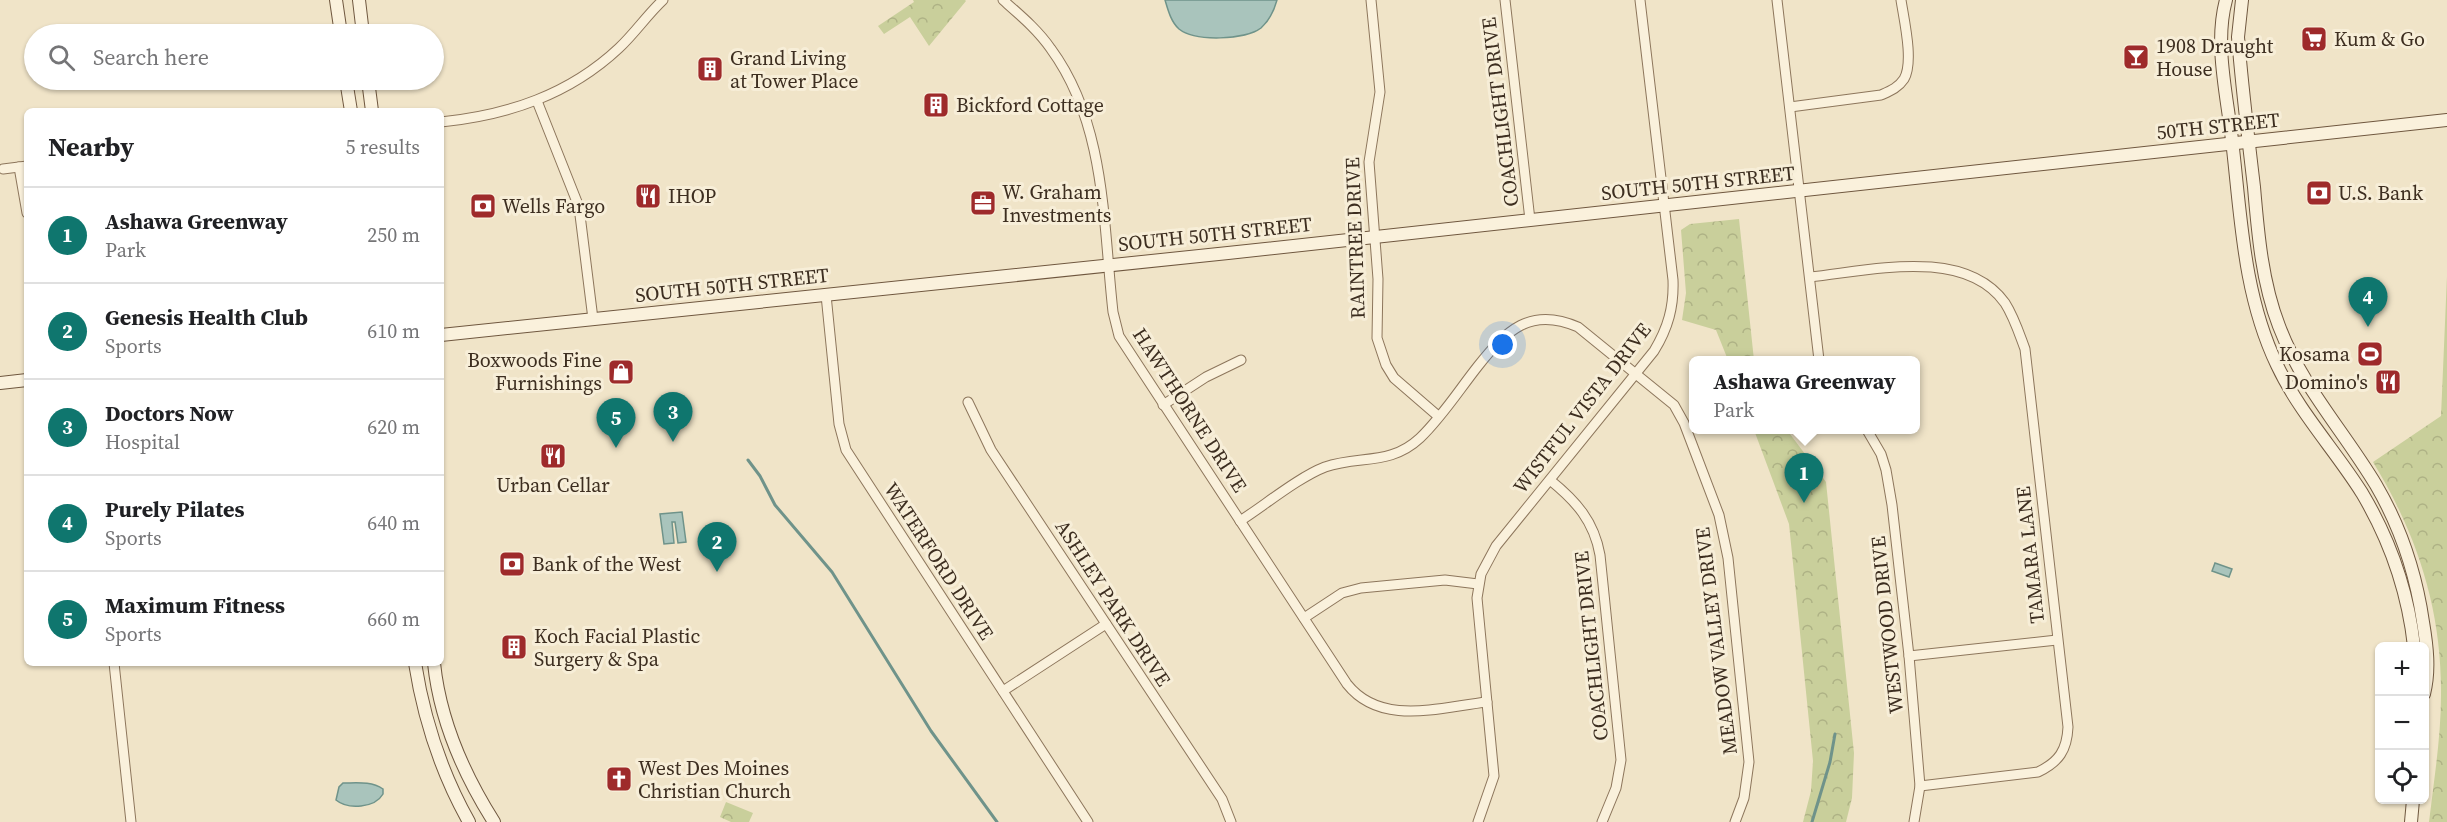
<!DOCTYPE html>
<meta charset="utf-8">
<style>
:root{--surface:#fff;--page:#f6f6f6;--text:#202124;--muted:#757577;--line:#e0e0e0;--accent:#0f766e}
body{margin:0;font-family:"Source Serif 4",serif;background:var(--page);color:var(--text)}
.controls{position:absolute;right:18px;bottom:18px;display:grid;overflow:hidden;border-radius:9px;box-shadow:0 2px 4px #0004}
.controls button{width:54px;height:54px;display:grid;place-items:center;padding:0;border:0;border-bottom:2px solid var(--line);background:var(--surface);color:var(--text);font:30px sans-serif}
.you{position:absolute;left:1503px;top:345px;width:21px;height:21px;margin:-15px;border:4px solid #fff;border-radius:50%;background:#1a73e8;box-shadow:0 0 0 9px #1a73e833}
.badge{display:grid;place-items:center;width:39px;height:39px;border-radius:50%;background:var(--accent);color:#fff;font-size:20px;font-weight:700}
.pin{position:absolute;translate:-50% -50px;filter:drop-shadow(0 2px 3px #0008)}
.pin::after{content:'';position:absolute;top:32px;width:21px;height:18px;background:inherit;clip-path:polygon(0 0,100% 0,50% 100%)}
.popup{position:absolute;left:1689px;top:356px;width:231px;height:78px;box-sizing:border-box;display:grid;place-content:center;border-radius:9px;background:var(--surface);filter:drop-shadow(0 2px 4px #0005);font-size:20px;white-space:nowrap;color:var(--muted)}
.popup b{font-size:22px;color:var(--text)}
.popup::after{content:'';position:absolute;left:50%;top:100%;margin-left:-12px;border:12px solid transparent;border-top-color:var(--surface)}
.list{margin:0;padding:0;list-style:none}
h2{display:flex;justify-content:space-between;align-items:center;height:78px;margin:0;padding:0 24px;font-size:26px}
h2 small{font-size:20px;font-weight:400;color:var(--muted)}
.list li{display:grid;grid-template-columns:39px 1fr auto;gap:18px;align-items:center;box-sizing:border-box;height:96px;padding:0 24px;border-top:2px solid var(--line)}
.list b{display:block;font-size:22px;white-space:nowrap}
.list p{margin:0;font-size:20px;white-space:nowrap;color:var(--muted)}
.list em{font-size:20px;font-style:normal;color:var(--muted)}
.icon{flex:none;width:33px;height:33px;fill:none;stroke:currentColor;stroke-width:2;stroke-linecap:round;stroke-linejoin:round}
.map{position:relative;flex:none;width:2447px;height:822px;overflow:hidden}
.search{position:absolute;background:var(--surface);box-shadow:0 2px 4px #0004;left:24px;top:24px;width:420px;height:66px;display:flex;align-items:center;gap:15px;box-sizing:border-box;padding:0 21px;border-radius:33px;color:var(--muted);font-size:22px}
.panel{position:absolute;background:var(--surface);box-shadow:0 2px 4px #0004;left:24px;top:108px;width:420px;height:558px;border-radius:9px}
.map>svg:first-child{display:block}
.forest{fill:url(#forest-crowns)}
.water{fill:#a9c4bc;stroke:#6f938a;stroke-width:1.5}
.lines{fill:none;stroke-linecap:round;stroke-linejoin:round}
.stream{stroke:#6f938a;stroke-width:3}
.street-casing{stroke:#8d765c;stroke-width:11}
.secondary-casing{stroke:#6f573f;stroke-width:14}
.street{stroke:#faf1dc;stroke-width:9}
.secondary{stroke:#faf1dc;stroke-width:12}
.labels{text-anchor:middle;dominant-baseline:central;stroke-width:6;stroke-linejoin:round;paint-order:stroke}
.poi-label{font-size:20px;fill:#3d2e20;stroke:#f7eed8;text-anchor:start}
.street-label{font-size:20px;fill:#3d2e20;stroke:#f7eed8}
</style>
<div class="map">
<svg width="2447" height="822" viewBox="0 0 2447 822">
<defs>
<pattern id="forest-crowns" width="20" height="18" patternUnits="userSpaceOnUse" patternTransform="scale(1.5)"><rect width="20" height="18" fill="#c9cf9b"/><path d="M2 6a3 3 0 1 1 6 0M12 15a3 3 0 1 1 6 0" fill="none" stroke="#aeb285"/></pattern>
</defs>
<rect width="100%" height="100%" fill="#f0e4c8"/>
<!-- forest -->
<g class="forest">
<path d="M 913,0 L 965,0 L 966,1 L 929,46 L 910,17 L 884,34 L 878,26 L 914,2 Z"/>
<path d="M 1739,219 L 1754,360 L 1728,360 L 1716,330 L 1682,320 L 1686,293 L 1681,230 L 1690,224 Z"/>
<path d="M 2447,276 L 2447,822 L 2429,822 C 2434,780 2441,737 2441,695 C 2442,610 2417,534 2373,462 L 2441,416 Z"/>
<path d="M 1754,430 L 1787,430 L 1826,482 L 1854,753 L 1852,798 L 1846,822 L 1803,822 L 1811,791 L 1813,761 L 1789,524 Z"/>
<path d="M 726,802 L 753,813 L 749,822 L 731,822 L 720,817 Z"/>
</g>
<!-- water -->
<g class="water">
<path d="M 1165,0 L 1277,0 C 1274,11 1270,20 1261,28 C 1245,40 1195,42 1179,29 C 1171,22 1168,10 1165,0 Z"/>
<path d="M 682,512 L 686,542 L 678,543 L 675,522 L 672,522 L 674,543 L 664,544 L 660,514 Z"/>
<path d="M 2215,563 L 2232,569 L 2229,577 L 2212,571 Z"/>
<path d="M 343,783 C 357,783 371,781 383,789 L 383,794 C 375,808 348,810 336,800 L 339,787 Z"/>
</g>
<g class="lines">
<!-- stream -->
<g class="stream">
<path d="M 748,460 L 760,476 L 775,505 L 832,572 L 931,731 L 997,822"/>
<path d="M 1812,822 L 1830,762 L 1835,734"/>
</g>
<defs>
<g id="street">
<path d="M 1003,0 C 1020,15 1038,30 1051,49 C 1106,124 1103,223 1113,312 L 1119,336 L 1347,684 C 1381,727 1440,707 1487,702"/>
<path d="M 1371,0 L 1380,92 L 1369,162 L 1378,279 L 1377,338 L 1386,365 L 1394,378 L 1438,416"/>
<path d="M 1505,0 L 1530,220"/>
<path d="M 1777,0 L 1819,360"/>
<path d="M 537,101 L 579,207 L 593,319"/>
<path d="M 1790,107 L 1881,95 C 1890,91 1898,88 1904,79 C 1914,62 1904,20 1901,0"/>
<path d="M 441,122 C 508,115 569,95 619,48 C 635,33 647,15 663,0"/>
<path d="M 19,167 L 27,213"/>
<path d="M 3,169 L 27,166"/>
<path d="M 1810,277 C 1869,271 1964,246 2005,303 C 2014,317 2019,333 2025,349 L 2068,727 C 2067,750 2059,762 2038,772 L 1920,786"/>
<path d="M 826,295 L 839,424 L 846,450 L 1088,822"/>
<path d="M 968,402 L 991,450 L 1222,799 L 1231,822"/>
<path d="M 1163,405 L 1206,377 L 1241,360"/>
<path d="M 1867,430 L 1881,454 L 1886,470 L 1892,505 L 1909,656 L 1920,786 L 1914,822"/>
<path d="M 1550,480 C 1576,501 1594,521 1600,555 L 1621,760 L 1616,788 L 1602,822"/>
<path d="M 1240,521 C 1265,505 1299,477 1325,467 C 1360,455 1390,466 1420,438 C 1442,417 1459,390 1478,366 C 1506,331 1530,306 1578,327 L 1674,405 L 1684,423 L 1719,515 L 1728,558 L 1749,762 L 1744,798 L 1735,822"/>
<path d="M 1304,618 L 1342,593 L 1361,588 L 1445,580 L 1478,584"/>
<path d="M 1909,656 L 2057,640"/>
<path d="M 114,663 L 131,822"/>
<path d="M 1003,691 L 1106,624"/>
<path d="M 1478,822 L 1494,776 L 1477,598 L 1481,574 L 1496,546 L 1654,351 C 1668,328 1674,307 1673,280 L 1640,0"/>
</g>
<g id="secondary">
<path d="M 336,0 L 341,34"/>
<path d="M 359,0 L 363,34"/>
<path d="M 2226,0 C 2214,44 2227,95 2232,140 C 2241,216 2243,294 2277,365 C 2299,412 2335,450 2362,493 C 2390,540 2408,593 2414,646"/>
<path d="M 2242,0 L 2238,37 L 2240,60 C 2244,103 2249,145 2254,187 C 2258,234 2262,282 2279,326 C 2302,387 2343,430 2376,485 C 2400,526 2416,574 2423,622 C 2427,646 2430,670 2424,694"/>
<path d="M 346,80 L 351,111"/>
<path d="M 368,80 L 372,111"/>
<path d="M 441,335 L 1228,253 L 2447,120"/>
<path d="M 0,383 L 27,380"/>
<path d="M 415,663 C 424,720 441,772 469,822"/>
<path d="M 434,663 C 440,721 463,773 494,822"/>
<path d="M 2411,822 L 2413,800"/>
</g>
</defs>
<!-- street casing -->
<use href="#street" class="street-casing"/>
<!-- secondary casing -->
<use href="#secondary" class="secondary-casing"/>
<!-- street -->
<use href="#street" class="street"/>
<!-- secondary -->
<use href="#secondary" class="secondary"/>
</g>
<!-- icons -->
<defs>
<symbol id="supermarket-square" viewBox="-11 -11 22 22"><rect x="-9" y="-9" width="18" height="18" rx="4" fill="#9e2a2b" stroke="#f7eed8"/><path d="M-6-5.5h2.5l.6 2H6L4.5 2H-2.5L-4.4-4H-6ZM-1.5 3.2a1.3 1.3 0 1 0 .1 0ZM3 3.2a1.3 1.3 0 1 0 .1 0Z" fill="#fff"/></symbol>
<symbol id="bar-square" viewBox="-11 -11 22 22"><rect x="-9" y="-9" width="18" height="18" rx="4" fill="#9e2a2b" stroke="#f7eed8"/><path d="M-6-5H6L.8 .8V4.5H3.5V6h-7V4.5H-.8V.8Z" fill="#fff"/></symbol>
<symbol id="building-square" viewBox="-11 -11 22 22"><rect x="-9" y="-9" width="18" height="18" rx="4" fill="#9e2a2b" stroke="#f7eed8"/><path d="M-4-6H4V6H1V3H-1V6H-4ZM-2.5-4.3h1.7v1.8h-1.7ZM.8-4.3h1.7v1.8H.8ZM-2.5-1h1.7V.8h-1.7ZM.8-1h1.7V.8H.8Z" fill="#fff"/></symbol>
<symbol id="bank-square" viewBox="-11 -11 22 22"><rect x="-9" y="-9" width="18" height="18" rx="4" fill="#9e2a2b" stroke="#f7eed8"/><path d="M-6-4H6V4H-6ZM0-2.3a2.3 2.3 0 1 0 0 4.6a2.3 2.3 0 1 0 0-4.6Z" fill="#fff"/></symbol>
<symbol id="restaurant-square" viewBox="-11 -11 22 22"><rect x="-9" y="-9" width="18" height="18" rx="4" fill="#9e2a2b" stroke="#f7eed8"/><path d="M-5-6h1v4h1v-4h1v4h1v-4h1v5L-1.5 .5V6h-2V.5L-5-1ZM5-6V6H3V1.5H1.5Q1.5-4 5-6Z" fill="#fff"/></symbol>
<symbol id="office-square" viewBox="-11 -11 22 22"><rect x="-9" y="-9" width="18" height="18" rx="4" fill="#9e2a2b" stroke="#f7eed8"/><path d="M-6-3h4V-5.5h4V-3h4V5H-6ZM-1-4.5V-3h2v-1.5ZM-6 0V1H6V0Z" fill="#fff"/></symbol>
<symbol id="stadium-square" viewBox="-11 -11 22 22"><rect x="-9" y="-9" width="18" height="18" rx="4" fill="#9e2a2b" stroke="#f7eed8"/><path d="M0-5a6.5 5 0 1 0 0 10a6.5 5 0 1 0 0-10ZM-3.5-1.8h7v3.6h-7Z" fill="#fff"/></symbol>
<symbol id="shop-square" viewBox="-11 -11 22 22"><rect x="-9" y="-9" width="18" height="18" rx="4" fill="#9e2a2b" stroke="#f7eed8"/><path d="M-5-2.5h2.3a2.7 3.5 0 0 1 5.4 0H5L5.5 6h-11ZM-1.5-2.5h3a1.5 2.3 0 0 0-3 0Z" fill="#fff"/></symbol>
<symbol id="church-square" viewBox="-11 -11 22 22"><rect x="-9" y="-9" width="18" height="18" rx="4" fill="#9e2a2b" stroke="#f7eed8"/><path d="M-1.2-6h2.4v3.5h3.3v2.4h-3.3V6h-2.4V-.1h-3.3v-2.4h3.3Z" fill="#fff"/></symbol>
</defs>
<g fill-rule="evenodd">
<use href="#supermarket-square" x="2299" y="24" width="30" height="30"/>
<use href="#bar-square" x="2121" y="42" width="30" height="30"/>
<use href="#building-square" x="695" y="54" width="30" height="30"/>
<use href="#building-square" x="921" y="90" width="30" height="30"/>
<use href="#bank-square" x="2304" y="178" width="30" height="30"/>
<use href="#restaurant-square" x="633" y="181" width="30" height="30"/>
<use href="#office-square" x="968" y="188" width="30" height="30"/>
<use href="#bank-square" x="468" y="191" width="30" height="30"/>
<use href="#stadium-square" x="2355" y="339" width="30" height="30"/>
<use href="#shop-square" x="606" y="357" width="30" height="30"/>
<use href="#restaurant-square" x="2373" y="367" width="30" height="30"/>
<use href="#restaurant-square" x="538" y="441" width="30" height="30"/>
<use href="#bank-square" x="497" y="549" width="30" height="30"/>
<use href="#building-square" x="499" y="632" width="30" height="30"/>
<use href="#church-square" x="604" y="764" width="30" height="30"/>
</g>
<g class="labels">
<!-- poi labels -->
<g class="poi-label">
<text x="2334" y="39">Kum &amp; Go</text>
<text x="2156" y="46">1908 Draught<tspan x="2156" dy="23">House</tspan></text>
<text x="730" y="58">Grand Living<tspan x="730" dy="23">at Tower Place</tspan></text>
<text x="956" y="105">Bickford Cottage</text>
<text x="1002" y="192">W. Graham<tspan x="1002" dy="23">Investments</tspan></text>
<text x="2338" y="193">U.S. Bank</text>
<text x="668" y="196">IHOP</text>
<text x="502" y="206">Wells Fargo</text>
<text x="2350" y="354" text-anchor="end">Kosama</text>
<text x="602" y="360" text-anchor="end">Boxwoods Fine<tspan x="602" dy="23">Furnishings</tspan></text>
<text x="2368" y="382" text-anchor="end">Domino's</text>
<text x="553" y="485" text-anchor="middle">Urban Cellar</text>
<text x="532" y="564">Bank of the West</text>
<text x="534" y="636">Koch Facial Plastic<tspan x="534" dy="23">Surgery &amp; Spa</tspan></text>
<text x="638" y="768">West Des Moines<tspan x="638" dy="23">Christian Church</tspan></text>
</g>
<!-- street labels -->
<g class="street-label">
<text transform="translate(1500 112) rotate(-97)">COACHLIGHT DRIVE</text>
<text transform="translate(2218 126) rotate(-6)">50TH STREET</text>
<text transform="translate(1698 183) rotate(-6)">SOUTH 50TH STREET</text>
<text transform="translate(1215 234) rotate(-6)">SOUTH 50TH STREET</text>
<text transform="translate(1355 238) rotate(-92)">RAINTREE DRIVE</text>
<text transform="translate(732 285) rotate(-6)">SOUTH 50TH STREET</text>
<text transform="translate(1582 408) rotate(-52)">WISTFUL VISTA DRIVE</text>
<text transform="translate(1190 410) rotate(57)">HAWTHORNE DRIVE</text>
<text transform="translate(2030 555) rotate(-96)">TAMARA LANE</text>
<text transform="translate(939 561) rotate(57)">WATERFORD DRIVE</text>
<text transform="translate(1113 603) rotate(57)">ASHLEY PARK DRIVE</text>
<text transform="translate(1887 625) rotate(-96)">WESTWOOD DRIVE</text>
<text transform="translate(1716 641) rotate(-97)">MEADOW VALLEY DRIVE</text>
<text transform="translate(1591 646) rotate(-96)">COACHLIGHT DRIVE</text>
</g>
</g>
</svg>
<div class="controls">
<button>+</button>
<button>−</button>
<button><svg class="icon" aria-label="locate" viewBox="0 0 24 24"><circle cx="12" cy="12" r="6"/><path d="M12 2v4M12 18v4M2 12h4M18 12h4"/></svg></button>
</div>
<div class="you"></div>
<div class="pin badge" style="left:1804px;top:503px">1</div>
<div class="popup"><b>Ashawa Greenway</b>Park</div>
<div class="pin badge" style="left:717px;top:572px">2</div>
<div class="pin badge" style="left:673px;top:442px">3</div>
<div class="pin badge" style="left:2368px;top:327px">4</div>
<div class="pin badge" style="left:616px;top:448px">5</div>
<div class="search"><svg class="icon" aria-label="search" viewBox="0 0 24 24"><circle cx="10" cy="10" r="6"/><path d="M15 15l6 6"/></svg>Search here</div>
<section class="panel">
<h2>Nearby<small>5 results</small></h2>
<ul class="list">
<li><span class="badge">1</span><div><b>Ashawa Greenway</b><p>Park</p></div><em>250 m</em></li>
<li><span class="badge">2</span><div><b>Genesis Health Club</b><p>Sports</p></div><em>610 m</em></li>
<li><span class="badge">3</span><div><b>Doctors Now</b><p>Hospital</p></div><em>620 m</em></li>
<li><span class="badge">4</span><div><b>Purely Pilates</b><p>Sports</p></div><em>640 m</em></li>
<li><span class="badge">5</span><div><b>Maximum Fitness</b><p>Sports</p></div><em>660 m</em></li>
</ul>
</section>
</div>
